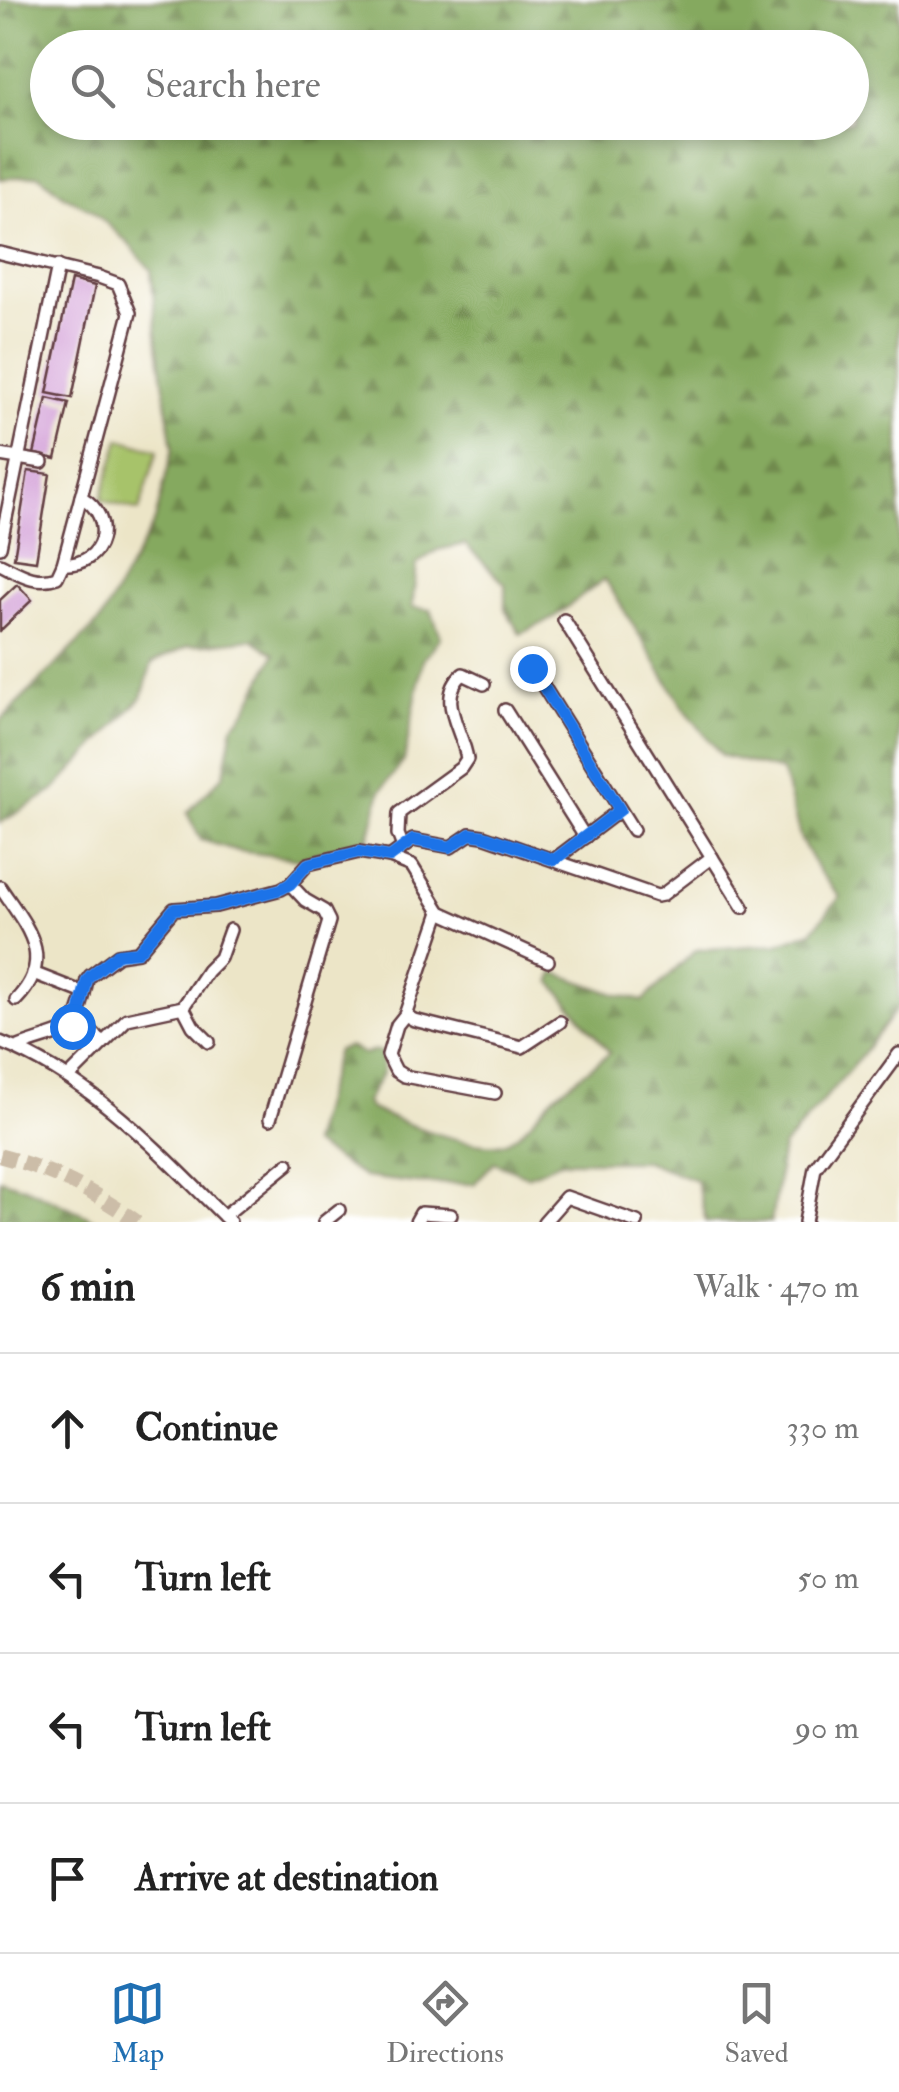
<!DOCTYPE html>
<meta charset="utf-8">
<style>
:root{--surface:#fff;--page:#f2f2f2;--text:#222;--muted:#767676;--line:#e0e0e0;--accent:#1f6fb2}
body{margin:0;font-family:"IM FELL Double Pica",serif;background:var(--page);color:var(--text)}
.stop{position:absolute;width:30px;height:30px;margin:-22px;border:8px solid #1a73e8;border-radius:50%;background:#fff}
.stop.end{background:#1a73e8;border-color:#fff;box-shadow:0 2px 10px #0008}
.list{margin:0;padding:0;list-style:none}
h2{display:flex;justify-content:space-between;align-items:center;height:130px;margin:0;padding:0 40px;font-size:42px}
h2 small{font-size:32px;font-weight:400;color:var(--muted)}
.list li{display:grid;grid-template-columns:65px 1fr auto;gap:30px;align-items:center;box-sizing:border-box;height:150px;padding:0 40px;border-top:2px solid var(--line)}
.list b{display:block;font-size:38px;white-space:nowrap}
.list em{font-size:32px;font-style:normal;color:var(--muted)}
.icon{flex:none;width:55px;height:55px;fill:none;stroke:currentColor;stroke-width:2;stroke-linecap:round;stroke-linejoin:round}
.map{position:relative;flex:none;width:899px;height:1222px;overflow:hidden}
.search{position:absolute;background:var(--surface);box-shadow:0 5px 15px #0003;left:30px;right:30px;top:30px;height:110px;display:flex;align-items:center;gap:25px;box-sizing:border-box;padding:0 35px;border-radius:55px;color:var(--muted);font-size:38px}
.sheet{height:730px;background:var(--surface)}
nav{display:flex;justify-content:space-around;align-items:center;box-sizing:border-box;height:140px;border-top:2px solid var(--line);background:var(--surface);font-size:28px;color:var(--muted)}
nav a{display:grid;justify-items:center;gap:5px}
nav .on{color:var(--accent)}
.map>svg:first-child{display:block}
.green{fill:#a7c36a;stroke:#78714a;stroke-width:2.5}
.forest{fill:url(#forest-firs);stroke:#686444;stroke-width:2.5;fill-rule:evenodd}
.building{fill:#d09ad5}
.lines{fill:none;stroke-linecap:round;stroke-linejoin:round}
.major-tunnel{stroke:#ccbda8;stroke-width:15;stroke-dasharray:15 8;stroke-linecap:butt}
.minor-casing{stroke:#623d42;stroke-width:16}
.minor{stroke:#fff;stroke-width:11}
.route{stroke:#1a73e8;stroke-width:12}
</style>
<div class="map">
<svg width="899" height="1222" viewBox="0 0 899 1222">
<defs>
<pattern id="forest-firs" width="22" height="20" patternUnits="userSpaceOnUse" patternTransform="scale(2.5)"><rect width="22" height="20" fill="#85a95e"/><path d="M5 1l3.5 6h-7zM16 11l3.5 6h-7z" fill="#6f894e"/></pattern>
</defs>
<rect width="100%" height="100%" fill="#fff"/>
<filter id="ink" filterUnits="userSpaceOnUse"><feTurbulence type="fractalNoise" baseFrequency=".01" numOctaves="2"/><feDisplacementMap in="SourceGraphic" scale="20" xChannelSelector="R" yChannelSelector="G"/><feConvolveMatrix kernelMatrix="1 2 1 2 8 2 1 2 1" color-interpolation-filters="sRGB"/></filter>
<filter id="wash" filterUnits="userSpaceOnUse"><feTurbulence type="fractalNoise" baseFrequency=".0048" numOctaves="4" result="noise"/><feDisplacementMap in="SourceGraphic" scale="40" xChannelSelector="R" yChannelSelector="G"/><feGaussianBlur stdDeviation="2.25" result="paint"/><feColorMatrix in="noise" values="0 0 0 0 0 0 0 0 0 0 0 0 0 0 0 0 0 1.4 0 .05"/><feComposite in="paint" operator="in"/></filter>
<g filter="url(#wash)">
<rect width="100%" height="100%" fill="#ece5c7"/>
<!-- green -->
<path class="green" d="M 120,439 L 158,450 L 139,511 L 101,500 Z"/>
<!-- forest -->
<g class="forest">
<path d="M 0,0 L 899,0 L 899,1006 L 857,1061 L 783,1147 L 771,1222 L 706,1222 L 696,1180 L 645,1161 L 562,1161 L 527,1176 L 494,1162 L 474,1184 L 415,1183 L 364,1177 L 311,1144 L 337,1050 L 349,1047 L 364,1054 L 375,1051 L 381,1052 L 383,1072 L 366,1102 L 369,1108 C 396,1121 475,1151 503,1143 C 522,1137 540,1109 554,1096 C 572,1081 592,1067 610,1053 L 551,981 L 554,972 L 615,994 L 643,1001 L 696,950 L 778,944 L 812,931 L 840,897 L 818,870 L 801,840 L 782,771 L 722,756 L 683,707 L 605,579 L 550,620 L 520,634 L 505,609 L 505,584 L 465,544 L 437,550 L 417,564 L 412,607 L 431,610 L 441,637 L 423,660 L 404,761 L 381,790 L 369,838 L 299,859 L 238,851 L 201,840 L 187,813 L 224,774 L 233,726 L 247,709 L 275,654 L 252,639 L 188,646 L 152,663 L 142,697 L 53,791 L 0,823 L 0,721 L 101,620 L 155,521 L 173,448 L 158,346 L 151,270 L 126,241 L 92,210 L 65,196 L 39,175 L 0,179 ZM 48,48 L 852,48 L 852,122 L 48,122 Z"/>
<path d="M 0,1179 L 27,1188 L 88,1216 L 96,1222 L 0,1222 Z"/>
</g>
<g id="blocks">
<!-- building -->
<g class="building">
<path d="M 71,280 L 95,286 L 72,398 L 47,393 Z"/>
<path d="M 47,398 L 69,403 L 56,459 L 34,454 Z"/>
<path d="M 28,471 L 50,474 L 36,561 L 14,558 Z"/>
<path d="M 17,584 L 32,600 L 0,631 L 0,600 Z"/>
</g>
</g>
</g>
<g filter="url(#ink)">
<use href="#blocks" fill-opacity="0" stroke="#623d42" stroke-width="2.5"/>
<g class="lines">
<!-- major-tunnel -->
<path class="major-tunnel" d="M 0,1156 C 51,1169 95,1192 137,1222"/>
<defs>
<g id="minor">
<path d="M 0,253 L 99,277 L 118,284 L 130,313 L 63,564 L 57,577 C 35,585 19,573 0,564"/>
<path d="M 0,455 L 42,462"/>
<path d="M 0,547 L 58,266"/>
<path d="M 63,564 C 105,567 117,517 81,497"/>
<path d="M 564,620 L 743,907"/>
<path d="M 532,668 L 633,830"/>
<path d="M 505,710 L 585,837"/>
<path d="M 403,847 L 398,834 L 399,813 L 461,768 L 467,759 C 463,730 435,699 463,674 L 484,684"/>
<path d="M 390,857 L 413,840 L 451,847 L 470,834 L 483,836 L 657,896 L 662,895 L 712,857"/>
<path d="M 554,860 L 620,810"/>
<path d="M 0,887 C 26,926 57,958 16,1000"/>
<path d="M 440,912 L 405,1015 L 397,1025 L 388,1055 L 396,1071 L 404,1076 L 495,1093"/>
<path d="M 33,973 L 84,993"/>
<path d="M 183,1007 L 193,1026 L 209,1042"/>
<path d="M 405,1015 L 414,1020 L 522,1047 L 560,1022"/>
<path d="M 78,1018 L 103,1043"/>
<path d="M 0,1042 C 93,1079 160,1153 230,1222"/>
<path d="M 16,1048 C 69,1027 74,1042 87,980 L 90,976 L 118,955 L 138,952 L 174,909 L 216,906 L 281,889 L 290,884 L 308,864 L 359,852 L 390,857 L 412,866 L 440,912 L 548,961"/>
<path d="M 69,1077 L 127,1019 L 183,1007 L 207,971 L 220,958 L 230,930"/>
<path d="M 270,1119 L 329,921 L 324,911 L 305,900 L 290,884"/>
<path d="M 224,1216 L 288,1164"/>
<path d="M 324,1222 L 339,1210"/>
<path d="M 416,1222 L 421,1213 L 451,1215"/>
<path d="M 544,1222 L 566,1197 L 637,1222"/>
<path d="M 805,1222 L 815,1168 L 899,1054"/>
</g>
</defs>
<!-- minor casing -->
<use href="#minor" class="minor-casing"/>
<!-- minor -->
<use href="#minor" class="minor"/>
</g>
</g>
<g class="lines" filter="url(#ink)">
<!-- route -->
<path class="route" d="M 72,1026 L 78,1018 L 87,980 L 90,976 L 118,954 L 138,952 L 174,909 L 216,906 L 281,889 L 290,884 L 308,864 L 359,852 L 390,857 L 413,840 L 450,847 L 470,834 L 484,836 L 554,860 L 620,810 L 532,668"/>
</g>
</svg>
<div class="stop" style="left:72px;top:1026px"></div>
<div class="stop end" style="left:532px;top:668px"></div>
<div class="search"><svg class="icon" aria-label="search" viewBox="0 0 24 24"><circle cx="10" cy="10" r="6"/><path d="M15 15l6 6"/></svg>Search here</div>
</div>
<section class="sheet">
<h2>6 min<small>Walk · 470 m</small></h2>
<ul class="list">
<li><svg class="icon" aria-label="ahead" viewBox="0 0 24 24"><path d="M12 20V5M6 11l6-6 6 6"/></svg><div><b>Continue</b></div><em>330 m</em></li>
<li><svg class="icon" aria-label="left" viewBox="0 0 24 24"><path d="M17 20v-9H6M10 6l-5 5 5 5"/></svg><div><b>Turn left</b></div><em>50 m</em></li>
<li><svg class="icon" aria-label="left" viewBox="0 0 24 24"><path d="M17 20v-9H6M10 6l-5 5 5 5"/></svg><div><b>Turn left</b></div><em>90 m</em></li>
<li><svg class="icon" aria-label="arrive" viewBox="0 0 24 24"><path d="M6 21V4h12l-3 4 3 4H6"/></svg><div><b>Arrive at destination</b></div></li>
</ul>
</section>
<nav>
<a class="on"><svg class="icon" aria-label="map" viewBox="0 0 24 24"><path d="M3 6l6-2 6 2 6-2v14l-6 2-6-2-6 2zM9 4v14M15 6v14"/></svg>Map</a>
<a><svg class="icon" aria-label="directions" viewBox="0 0 24 24"><path d="M12 3l9 9-9 9-9-9zM9 14v-3h6M13 9l2 2-2 2"/></svg>Directions</a>
<a><svg class="icon" aria-label="saved" viewBox="0 0 24 24"><path d="M7 4h10v16l-5-4-5 4z"/></svg>Saved</a>
</nav>
